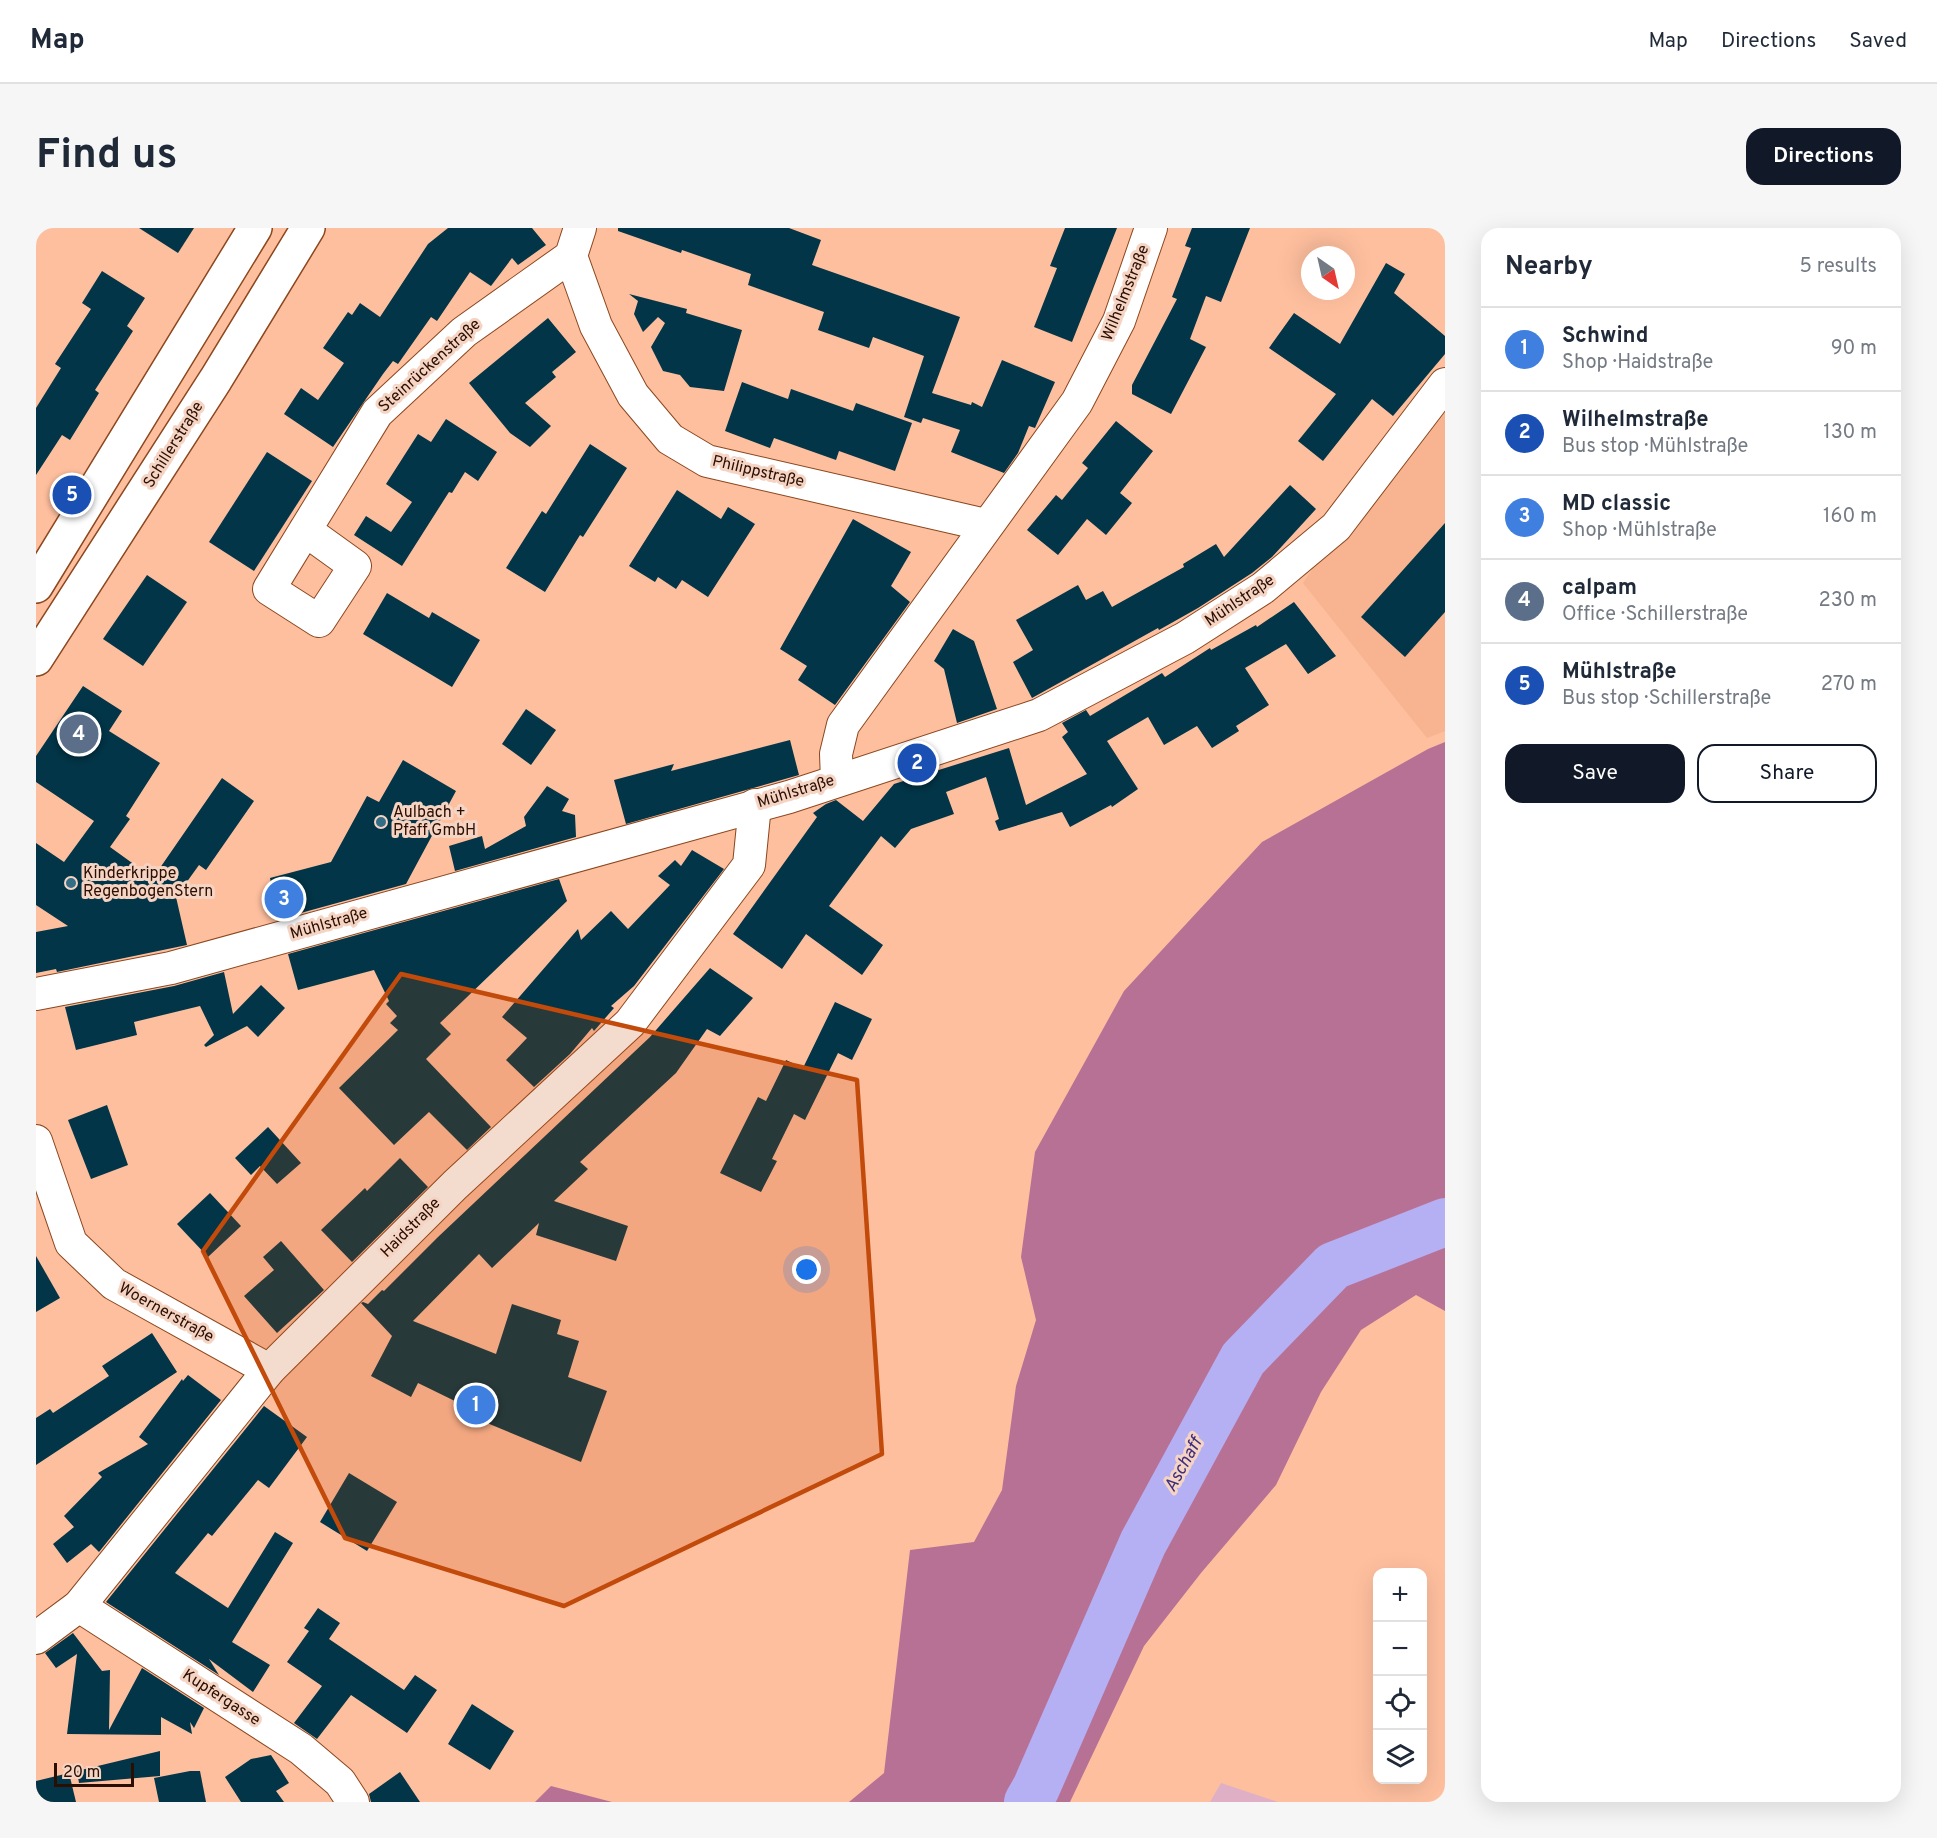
<!DOCTYPE html>
<meta charset="utf-8">
<style>
:root{--surface:#fff;--page:#f6f6f7;--text:#1f2937;--muted:#747a83;--line:#e0e1e3;--accent:#111827}
body{margin:0;font-family:Overpass,sans-serif;background:var(--page);color:var(--text)}
.controls{position:absolute;right:18px;bottom:18px;display:grid;overflow:hidden;border-radius:12px;box-shadow:0 6px 24px #0002}
.controls button{width:54px;height:54px;display:grid;place-items:center;padding:0;border:0;border-bottom:2px solid var(--line);background:var(--surface);color:var(--text);font:30px sans-serif}
.compass{position:absolute;left:1265px;top:18px;width:54px;height:54px;border-radius:50%;background:var(--surface);box-shadow:0 6px 24px #0002;rotate:146deg}
.scale{position:absolute;left:18px;bottom:15px;width:80px;box-sizing:border-box;padding-left:6px;border:3px solid #2a0e01;border-top:0;font-size:16px;line-height:21px;white-space:nowrap;color:#2a0e01;-webkit-text-stroke:4px #f5d4c4;paint-order:stroke}
.you{position:absolute;left:771px;top:1042px;width:21px;height:21px;margin:-15px;border:4px solid #fff;border-radius:50%;background:#1a73e8;box-shadow:0 0 0 9px #1a73e833}
.badge{display:grid;place-items:center;width:39px;height:39px;border-radius:50%;background:var(--accent);color:#fff;font-size:20px;font-weight:700}
.pin{position:absolute;translate:-50% -50%;border:3px solid #fff;box-shadow:0 2px 6px #0006}
.list{margin:0;padding:0;list-style:none}
h2{display:flex;justify-content:space-between;align-items:center;height:78px;margin:0;padding:0 24px;font-size:26px}
h2 small{font-size:20px;font-weight:400;color:var(--muted)}
.list li{display:grid;grid-template-columns:39px 1fr auto;gap:18px;align-items:center;box-sizing:border-box;height:84px;padding:0 24px;border-top:2px solid var(--line)}
.list b{display:block;font-size:22px;white-space:nowrap}
.list p{margin:0;font-size:20px;white-space:nowrap;color:var(--muted)}
.list em{font-size:20px;font-style:normal;color:var(--muted)}
.actions{display:flex;gap:12px;padding:18px 24px}
.actions a{flex:1;padding:14px 0;border:2px solid var(--accent);border-radius:18px;text-align:center;font-size:21px;color:var(--accent)}
.actions .main{background:var(--accent);color:#fff}
.icon{flex:none;width:33px;height:33px;fill:none;stroke:currentColor;stroke-width:2;stroke-linecap:round;stroke-linejoin:round}
.map{position:relative;flex:none;width:1409px;height:1574px;overflow:hidden;border-radius:18px}
header{display:flex;align-items:center;gap:36px;box-sizing:border-box;height:84px;padding:0 30px;background:var(--surface);border-bottom:2px solid var(--line)}
header strong{font-size:28px}
nav{display:flex;gap:33px;margin-inline-start:auto;font-size:21px}
.intro{display:flex;align-items:center;justify-content:space-between;box-sizing:border-box;height:144px;padding:0 36px}
h1{margin:0;font-size:42px}
.button{padding:15px 27px;border-radius:18px;background:var(--accent);color:#fff;font-size:21px;font-weight:700}
main{display:flex;gap:36px;padding:0 36px}
aside{flex:1;background:var(--surface);border-radius:18px;box-shadow:0 6px 24px #0002}
.map>svg:first-child{display:block}
.built{fill:#f8b390}
.green{fill:#dfafc6}
.forest{fill:#b77195}
.lines{fill:none;stroke-linecap:round;stroke-linejoin:round}
.river{stroke:#b5aff4;stroke-width:48}
.building{fill:#023547}
.minor-casing{stroke:#8b471e;stroke-width:34}
.major-casing{stroke:#8b471e;stroke-width:36}
.minor{stroke:#fff;stroke-width:32}
.major{stroke:#fff;stroke-width:33}
.marked{fill:#c24a0a;fill-opacity:0.2;stroke:#c24a0a;stroke-width:4.5;stroke-linejoin:round}
.poi-dot{fill:#336d86;stroke:#f5d4c4;stroke-width:2}
.labels{text-anchor:middle;dominant-baseline:central;stroke-width:6;stroke-linejoin:round;paint-order:stroke}
.street-label{font-size:16px;fill:#2a0e01;stroke:#f5d4c4}
.poi-label{font-size:16px;fill:#2a0e01;stroke:#f5d4c4;text-anchor:start}
.water-label{font-size:18px;font-style:italic;fill:#3e2d7c;stroke:#f5d4c4}
</style>
<header>
<strong>Map</strong>
<nav><a>Map</a><a>Directions</a><a>Saved</a></nav>
</header>
<div class="intro"><h1>Find us</h1><a class="button">Directions</a></div>
<main>
<div class="map">
<svg width="1409" height="1574" viewBox="0 0 1409 1574">
<rect width="100%" height="100%" fill="#febf9e"/>
<!-- built -->
<path class="built" d="M 1409,145 L 1409,503 L 1391,510 L 1267,355 Z"/>
<!-- green -->
<path class="green" d="M 1185,1555 L 1242,1574 L 1174,1574 Z"/>
<!-- forest -->
<g class="forest">
<path d="M 1409,514 L 1409,1083 L 1380,1067 L 1325,1102 L 1285,1164 L 1240,1257 L 1165,1345 L 1108,1418 L 1034,1574 L 813,1574 L 848,1545 L 874,1322 L 938,1314 L 966,1262 L 980,1158 L 1000,1092 L 985,1029 L 999,924 L 1088,763 L 1226,614 L 1392,521 Z"/>
<path d="M 515,1558 L 576,1574 L 499,1574 Z"/>
</g>
<g class="lines">
<!-- river -->
<path class="river" d="M 992,1574 L 1000,1560 L 1107,1315 L 1207,1131 L 1297,1038 L 1409,994"/>
</g>
<!-- building -->
<g class="building">
<path d="M 103,0 L 158,0 L 142,25 Z"/>
<path d="M 412,0 L 496,0 L 510,17 L 482,37 L 476,30 L 455,58 L 434,44 L 401,93 L 395,89 L 362,136 L 357,133 L 347,146 L 297,219 L 248,186 L 265,160 L 282,172 L 308,135 L 287,120 L 312,84 L 316,87 L 324,75 L 344,89 L 392,16 Z"/>
<path d="M 582,0 L 753,0 L 785,12 L 776,37 L 924,89 L 896,165 L 935,177 L 936,174 L 946,179 L 966,132 L 1019,154 L 999,200 L 993,198 L 982,225 L 968,245 L 915,224 L 924,202 L 887,190 L 885,195 L 868,189 L 888,128 L 837,109 L 833,120 L 782,102 L 788,84 L 712,57 L 715,46 L 646,22 L 645,25 L 582,3 Z"/>
<path d="M 1029,0 L 1081,0 L 1036,114 L 998,99 L 1021,40 L 1014,38 Z"/>
<path d="M 1156,0 L 1214,0 L 1185,74 L 1170,68 L 1154,111 L 1170,119 L 1135,186 L 1096,166 L 1096,157 L 1141,71 L 1136,69 L 1155,20 L 1149,18 Z"/>
<path d="M 1350,35 L 1369,46 L 1358,65 L 1409,108 L 1409,126 L 1357,188 L 1336,171 L 1287,233 L 1262,213 L 1300,166 L 1233,120 L 1258,85 L 1304,116 Z"/>
<path d="M 66,43 L 109,70 L 91,98 L 97,103 L 59,162 L 63,165 L 34,212 L 26,207 L 0,247 L 0,180 L 25,140 L 19,136 L 55,81 L 46,75 Z"/>
<path d="M 593,66 L 651,81 L 650,85 L 706,102 L 688,163 L 654,159 L 644,147 L 627,143 L 615,119 L 629,95 L 622,89 L 607,104 L 598,86 L 602,73 Z"/>
<path d="M 512,90 L 540,124 L 516,144 L 520,149 L 489,175 L 515,198 L 494,219 L 474,205 L 433,155 Z"/>
<path d="M 706,154 L 752,171 L 755,161 L 817,183 L 820,175 L 876,195 L 859,243 L 803,223 L 800,232 L 738,210 L 734,220 L 689,203 Z"/>
<path d="M 410,191 L 461,224 L 442,253 L 429,244 L 416,265 L 413,264 L 366,338 L 318,307 L 330,288 L 355,304 L 376,274 L 350,256 L 382,206 L 395,214 Z"/>
<path d="M 1080,193 L 1117,223 L 1084,265 L 1096,275 L 1070,307 L 1051,291 L 1022,327 L 991,302 L 1020,267 L 1026,272 L 1052,240 L 1046,235 Z"/>
<path d="M 554,216 L 591,240 L 547,309 L 544,307 L 509,364 L 470,340 L 506,283 L 510,286 Z"/>
<path d="M 231,224 L 276,253 L 218,343 L 173,314 Z"/>
<path d="M 1254,257 L 1280,281 L 1236,329 L 1216,345 L 1162,380 L 1123,402 L 1122,400 L 996,470 L 977,434 L 997,422 L 980,392 L 1042,357 L 1050,372 L 1067,363 L 1076,379 L 1148,339 L 1147,336 L 1180,316 L 1188,329 Z"/>
<path d="M 641,262 L 685,291 L 692,279 L 719,296 L 672,369 L 646,352 L 640,361 L 622,349 L 619,354 L 593,338 Z"/>
<path d="M 817,291 L 875,324 L 855,358 L 874,374 L 799,477 L 762,452 L 771,438 L 744,421 Z"/>
<path d="M 1409,295 L 1409,384 L 1369,429 L 1325,389 Z"/>
<path d="M 111,347 L 151,374 L 107,438 L 67,411 Z"/>
<path d="M 351,365 L 393,390 L 396,384 L 444,412 L 416,459 L 327,406 Z"/>
<path d="M 1258,374 L 1300,428 L 1272,446 L 1250,416 L 1209,440 L 1233,477 L 1200,498 L 1203,503 L 1176,520 L 1161,498 L 1128,517 L 1112,489 L 1071,513 L 1102,561 L 1076,579 L 1075,577 L 1034,599 L 1026,584 L 963,603 L 959,593 L 963,591 L 950,549 L 910,564 L 918,586 L 875,601 L 859,620 L 845,608 L 793,678 L 847,717 L 826,747 L 770,706 L 746,741 L 697,706 L 781,589 L 777,585 L 790,576 L 800,572 L 827,593 L 858,556 L 973,520 L 990,577 L 1051,546 L 1026,509 L 1032,504 L 1026,495 L 1050,482 L 1054,488 L 1126,445 L 1129,449 L 1174,420 L 1175,422 L 1220,397 L 1221,399 Z"/>
<path d="M 917,401 L 938,413 L 961,481 L 921,495 L 908,441 L 898,433 Z"/>
<path d="M 47,458 L 86,483 L 73,503 L 124,535 L 90,588 L 94,591 L 74,619 L 117,650 L 186,550 L 218,573 L 170,642 L 163,637 L 140,669 L 151,717 L 21,744 L 20,741 L 0,745 L 0,704 L 32,698 L 0,677 L 0,615 L 28,634 L 58,593 L 0,554 L 0,528 Z"/>
<path d="M 490,481 L 520,502 L 495,537 L 466,516 Z"/>
<path d="M 754,512 L 763,547 L 590,596 L 578,552 L 638,536 L 635,543 Z"/>
<path d="M 367,532 L 420,563 L 370,656 L 243,691 L 234,650 L 295,634 L 331,568 L 343,574 Z"/>
<path d="M 511,558 L 533,571 L 526,583 L 539,587 L 540,609 L 419,643 L 413,618 L 446,608 L 449,621 L 490,598 L 488,589 Z"/>
<path d="M 656,622 L 688,641 L 598,758 L 575,778 L 578,780 L 558,803 L 556,800 L 534,826 L 498,859 L 470,832 L 491,810 L 466,789 L 542,701 L 545,712 L 575,683 L 592,701 L 634,657 L 622,648 L 639,632 L 645,638 Z"/>
<path d="M 523,651 L 531,673 L 404,795 L 415,806 L 390,831 L 455,899 L 431,922 L 393,884 L 358,917 L 303,860 L 362,802 L 354,795 L 361,788 L 350,776 L 353,773 L 338,742 L 262,762 L 252,726 Z"/>
<path d="M 674,740 L 717,770 L 684,808 L 671,801 L 640,845 L 544,934 L 552,941 L 518,973 L 592,998 L 580,1033 L 500,1007 L 503,995 L 456,1040 L 443,1026 L 377,1093 L 460,1126 L 476,1076 L 525,1092 L 521,1106 L 543,1113 L 532,1149 L 571,1163 L 545,1234 L 422,1183 L 425,1176 L 382,1155 L 375,1169 L 335,1148 L 356,1108 L 325,1075 L 327,1074 L 332,1076 L 346,1062 L 348,1063 L 402,1009 L 614,809 Z"/>
<path d="M 188,744 L 197,786 L 225,757 L 249,780 L 222,809 L 211,798 L 170,819 L 168,817 L 178,807 L 164,778 L 98,794 L 101,807 L 40,822 L 29,779 L 138,758 Z"/>
<path d="M 799,774 L 836,791 L 816,832 L 802,825 L 769,892 L 758,886 L 736,931 L 741,933 L 725,964 L 684,945 L 722,869 L 730,873 L 750,832 L 767,840 Z"/>
<path d="M 71,877 L 92,937 L 55,951 L 32,892 Z"/>
<path d="M 232,899 L 265,935 L 241,956 L 224,938 L 215,947 L 199,930 Z"/>
<path d="M 364,930 L 392,959 L 316,1034 L 285,1002 L 329,960 L 331,963 Z"/>
<path d="M 174,965 L 205,998 L 172,1029 L 141,996 Z"/>
<path d="M 245,1013 L 288,1062 L 241,1105 L 208,1068 L 238,1042 L 227,1029 Z"/>
<path d="M 0,1028 L 24,1070 L 0,1084 Z"/>
<path d="M 116,1105 L 141,1144 L 0,1237 L 0,1190 L 14,1181 L 17,1185 L 73,1148 L 66,1138 Z"/>
<path d="M 152,1147 L 185,1172 L 63,1324 L 55,1316 L 31,1335 L 17,1316 L 38,1299 L 28,1288 L 66,1249 L 62,1245 L 112,1216 L 103,1209 L 146,1151 L 147,1153 Z"/>
<path d="M 228,1178 L 271,1209 L 233,1260 L 222,1252 L 176,1308 L 172,1305 L 139,1345 L 192,1380 L 239,1304 L 257,1315 L 196,1414 L 234,1437 L 217,1464 L 173,1431 L 183,1447 L 70,1374 Z"/>
<path d="M 313,1245 L 361,1274 L 331,1323 L 284,1294 Z"/>
<path d="M 282,1380 L 304,1395 L 293,1411 L 368,1462 L 379,1447 L 401,1462 L 371,1505 L 315,1467 L 281,1511 L 258,1495 L 286,1458 L 251,1434 L 273,1403 L 268,1400 Z"/>
<path d="M 37,1405 L 66,1443 L 74,1442 L 73,1502 L 106,1440 L 168,1480 L 158,1500 L 154,1494 L 156,1506 L 125,1489 L 125,1507 L 31,1506 L 41,1426 L 20,1440 L 9,1425 Z"/>
<path d="M 436,1476 L 478,1503 L 454,1542 L 412,1516 Z"/>
<path d="M 124,1523 L 124,1548 L 43,1555 L 41,1543 Z"/>
<path d="M 235,1527 L 253,1555 L 240,1563 L 248,1574 L 205,1574 L 189,1549 L 215,1531 Z"/>
<path d="M 154,1543 L 164,1543 L 170,1574 L 123,1574 L 118,1550 Z"/>
<path d="M 364,1544 L 384,1574 L 335,1574 L 333,1566 Z"/>
<path d="M 33,1545 L 40,1574 L 0,1574 L 0,1553 Z"/>
</g>
<g class="lines">
<defs>
<g id="minor">
<path d="M 535,28 L 560,98 L 597,167 L 634,211 L 671,233 L 950,297"/>
<path d="M 269,302 L 319,338 L 283,393 L 233,361 L 341,185 L 428,104 L 535,28 L 544,0"/>
<path d="M 801,552 L 800,526 L 807,497 L 1041,174 L 1083,93 L 1115,0"/>
<path d="M 0,766 L 135,740 L 753,569 L 1003,487 L 1149,410 L 1227,360 L 1300,299 L 1409,156"/>
<path d="M 0,913 L 35,1015 L 78,1056 L 233,1142"/>
<path d="M 43,1378 L 265,1521 L 304,1554 L 317,1574"/>
<path d="M 0,1410 L 43,1378 L 233,1142 L 419,957 L 594,795 L 713,637 L 719,577"/>
</g>
<g id="major">
<path d="M 0,358 L 219,0"/>
<path d="M 0,431 L 180,151 L 272,0"/>
</g>
</defs>
<!-- minor casing -->
<use href="#minor" class="minor-casing"/>
<!-- major casing -->
<use href="#major" class="major-casing"/>
<!-- minor -->
<use href="#minor" class="minor"/>
<!-- major -->
<use href="#major" class="major"/>
</g>
<!-- marked area -->
<path class="marked" d="M 365,746 L 821,852 L 846,1226 L 528,1378 L 309,1310 L 167,1023 Z"/>
<!-- markers -->
<g class="poi-dot">
<circle cx="345" cy="594" r="6"/>
<circle cx="35" cy="655" r="6"/>
</g>
<g class="labels">
<!-- street labels -->
<g class="street-label">
<text transform="translate(1090 65) rotate(-68)">Wilhelmstraße</text>
<text transform="translate(394 138) rotate(-42)">Steinrückenstraße</text>
<text transform="translate(138 217) rotate(-58)">Schillerstraße</text>
<text transform="translate(722 244) rotate(13)">Philippstraße</text>
<text transform="translate(1204 373) rotate(-34)">Mühlstraße</text>
<text transform="translate(760 564) rotate(-17)">Mühlstraße</text>
<text transform="translate(293 696) rotate(-16)">Mühlstraße</text>
<text transform="translate(375 1000) rotate(-45)">Haidstraße</text>
<text transform="translate(130 1085) rotate(29)">Woernerstraße</text>
<text transform="translate(185 1470) rotate(33)">Kupfergasse</text>
</g>
<!-- poi labels -->
<g class="poi-label">
<text x="357" y="585">Aulbach +<tspan x="357" dy="18">Pfaff GmbH</tspan></text>
<text x="47" y="646">Kinderkrippe<tspan x="47" dy="18">RegenbogenStern</tspan></text>
</g>
<!-- water labels -->
<g class="water-label">
<text transform="translate(1148 1237) rotate(-61)">Aschaff</text>
</g>
</g>
</svg>
<div class="controls">
<button>+</button>
<button>−</button>
<button><svg class="icon" aria-label="locate" viewBox="0 0 24 24"><circle cx="12" cy="12" r="6"/><path d="M12 2v4M12 18v4M2 12h4M18 12h4"/></svg></button>
<button><svg class="icon" aria-label="layers" viewBox="0 0 24 24"><path d="M12 4l9 5-9 5-9-5zM3 14l9 5 9-5"/></svg></button>
</div>
<svg class="compass" viewBox="-18 -18 36 36"><path d="M0-13l5 13h-10z" fill="#e53935"/><path d="M0 13l5-13h-10z" fill="#747a83"/></svg>
<div class="scale">20 m</div>
<div class="you"></div>
<div class="pin badge" style="left:440px;top:1177px;background:#3f7fe0">1</div>
<div class="pin badge" style="left:881px;top:535px;background:#1a4fb4">2</div>
<div class="pin badge" style="left:248px;top:671px;background:#3f7fe0">3</div>
<div class="pin badge" style="left:43px;top:506px;background:#5c6f8a">4</div>
<div class="pin badge" style="left:36px;top:267px;background:#1a4fb4">5</div>
</div>
<aside>
<h2>Nearby<small>5 results</small></h2>
<ul class="list">
<li><span class="badge" style="background:#3f7fe0">1</span><div><b>Schwind</b><p>Shop · Haidstraße</p></div><em>90 m</em></li>
<li><span class="badge" style="background:#1a4fb4">2</span><div><b>Wilhelmstraße</b><p>Bus stop · Mühlstraße</p></div><em>130 m</em></li>
<li><span class="badge" style="background:#3f7fe0">3</span><div><b>MD classic</b><p>Shop · Mühlstraße</p></div><em>160 m</em></li>
<li><span class="badge" style="background:#5c6f8a">4</span><div><b>calpam</b><p>Office · Schillerstraße</p></div><em>230 m</em></li>
<li><span class="badge" style="background:#1a4fb4">5</span><div><b>Mühlstraße</b><p>Bus stop · Schillerstraße</p></div><em>270 m</em></li>
</ul>
<div class="actions"><a class="main">Save</a><a>Share</a></div>
</aside>
</main>
